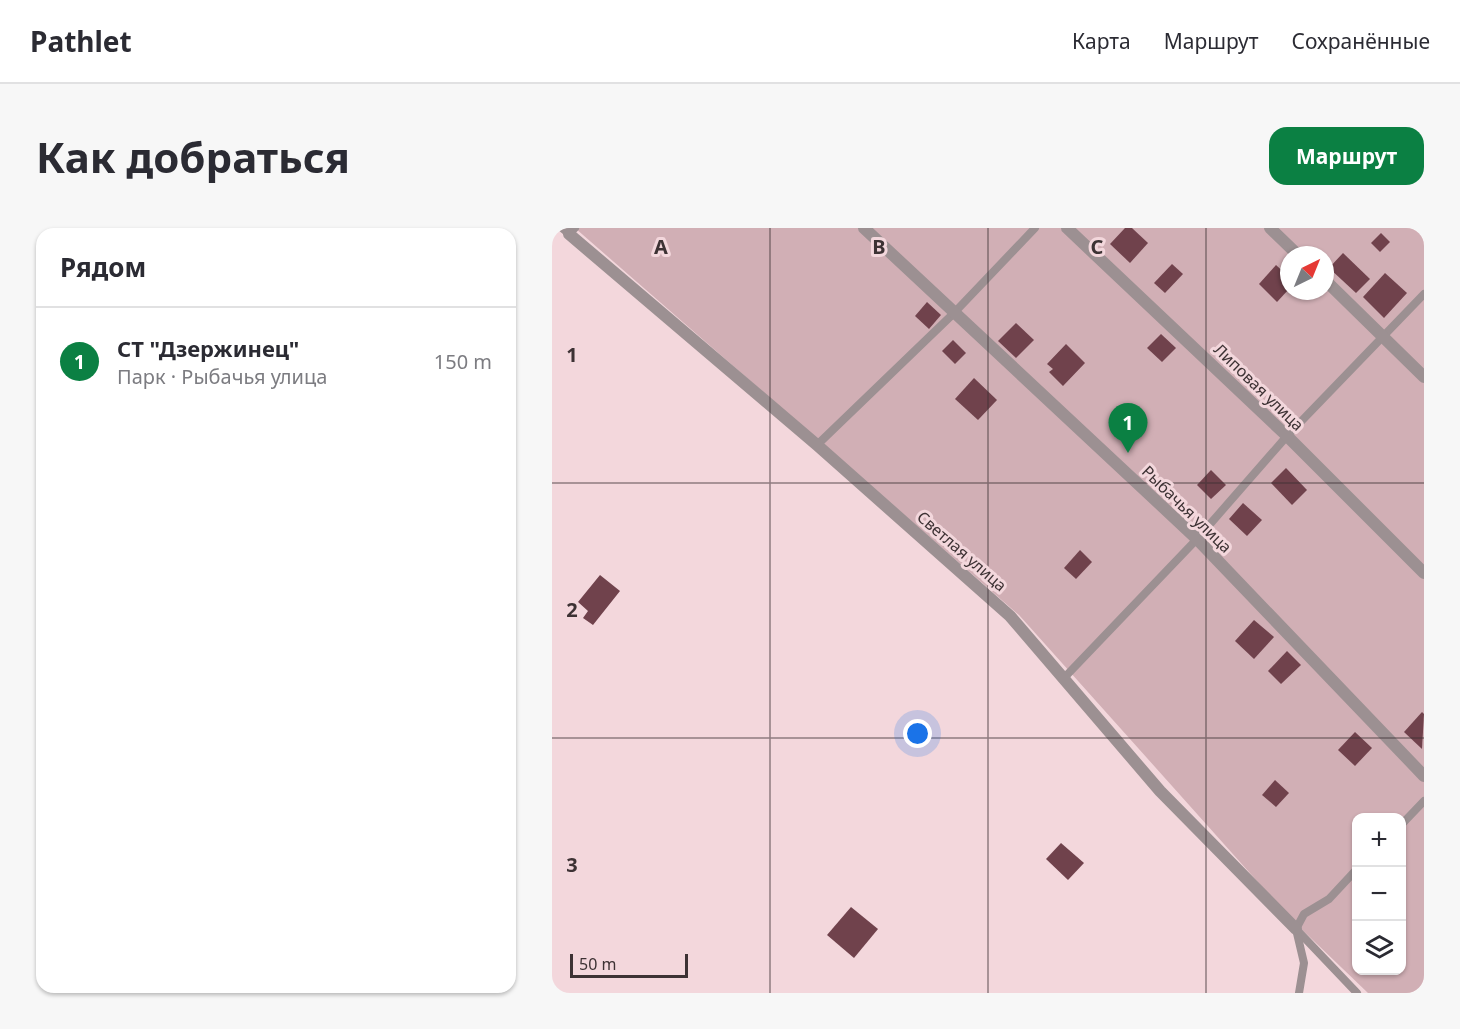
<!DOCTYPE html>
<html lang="ru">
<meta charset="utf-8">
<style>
:root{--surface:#fff;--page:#f7f7f7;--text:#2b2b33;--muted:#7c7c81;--line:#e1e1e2;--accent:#0b8043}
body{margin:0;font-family:"Noto Sans",sans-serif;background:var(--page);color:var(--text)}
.controls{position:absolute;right:18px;bottom:18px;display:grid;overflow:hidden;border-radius:12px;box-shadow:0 2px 4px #0004}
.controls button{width:54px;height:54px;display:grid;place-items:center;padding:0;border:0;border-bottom:2px solid var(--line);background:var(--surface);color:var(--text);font:30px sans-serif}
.compass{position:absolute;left:728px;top:18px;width:54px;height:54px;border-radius:50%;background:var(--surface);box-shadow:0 2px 4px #0004;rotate:43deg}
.scale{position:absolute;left:18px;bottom:15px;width:118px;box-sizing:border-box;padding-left:6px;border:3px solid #3d3234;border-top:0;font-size:16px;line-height:21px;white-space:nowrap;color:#3d3234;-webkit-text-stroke:4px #f3d7dc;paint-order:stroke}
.you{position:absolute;left:366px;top:506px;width:21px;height:21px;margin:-15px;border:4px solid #fff;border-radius:50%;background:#1a73e8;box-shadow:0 0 0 9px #1a73e833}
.badge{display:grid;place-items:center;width:39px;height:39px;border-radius:50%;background:var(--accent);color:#fff;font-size:20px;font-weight:700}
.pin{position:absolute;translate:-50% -50px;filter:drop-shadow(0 2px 3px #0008)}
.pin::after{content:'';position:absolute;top:32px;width:21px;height:18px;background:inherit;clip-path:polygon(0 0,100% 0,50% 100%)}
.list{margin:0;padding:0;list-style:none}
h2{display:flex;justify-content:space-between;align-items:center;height:78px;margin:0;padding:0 24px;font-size:26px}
h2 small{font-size:20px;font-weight:400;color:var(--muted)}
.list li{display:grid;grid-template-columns:39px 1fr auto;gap:18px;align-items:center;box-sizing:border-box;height:108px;padding:0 24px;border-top:2px solid var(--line)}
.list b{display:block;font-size:22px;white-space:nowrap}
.list p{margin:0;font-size:20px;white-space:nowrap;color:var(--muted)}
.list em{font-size:20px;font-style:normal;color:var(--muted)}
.icon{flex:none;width:33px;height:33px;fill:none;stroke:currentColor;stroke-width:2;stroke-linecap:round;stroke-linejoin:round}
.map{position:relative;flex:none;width:872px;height:765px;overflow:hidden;border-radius:18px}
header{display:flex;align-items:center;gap:36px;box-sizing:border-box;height:84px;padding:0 30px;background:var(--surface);border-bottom:2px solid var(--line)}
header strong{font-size:28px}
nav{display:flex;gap:33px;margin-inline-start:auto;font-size:21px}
.intro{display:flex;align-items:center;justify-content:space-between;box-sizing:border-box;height:144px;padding:0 36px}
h1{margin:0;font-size:42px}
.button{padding:15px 27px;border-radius:18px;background:var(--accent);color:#fff;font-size:21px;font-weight:700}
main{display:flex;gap:36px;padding:0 36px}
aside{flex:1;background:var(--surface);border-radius:18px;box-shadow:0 2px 4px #0004}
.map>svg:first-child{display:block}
.green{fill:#d1afb5;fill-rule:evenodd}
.building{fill:#70424c}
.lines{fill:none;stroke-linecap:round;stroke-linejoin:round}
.service{stroke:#9c9092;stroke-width:8}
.minor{stroke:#9c9092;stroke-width:12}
.grid{fill:none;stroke:#3d3234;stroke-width:1.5;stroke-opacity:0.55}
.labels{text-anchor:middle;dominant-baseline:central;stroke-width:6;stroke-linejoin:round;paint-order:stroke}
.street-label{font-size:16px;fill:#3d3234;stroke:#f3d7dc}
.grid-label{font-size:20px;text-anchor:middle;font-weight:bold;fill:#3d3234;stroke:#f3d7dc;stroke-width:6;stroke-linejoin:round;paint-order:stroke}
</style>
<header>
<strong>Pathlet</strong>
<nav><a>Карта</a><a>Маршрут</a><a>Сохранённые</a></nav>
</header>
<div class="intro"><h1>Как добраться</h1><a class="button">Маршрут</a></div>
<main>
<aside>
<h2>Рядом<small></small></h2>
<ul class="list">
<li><span class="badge">1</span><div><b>СТ &quot;Дзержинец&quot;</b><p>Парк · Рыбачья улица</p></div><em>150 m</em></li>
</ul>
</aside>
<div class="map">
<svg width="872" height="765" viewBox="0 0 872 765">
<rect width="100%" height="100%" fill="#f3d7dc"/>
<!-- green -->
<path class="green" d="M 23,0 L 872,0 L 872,765 L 816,765 L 740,692 L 467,387 ZM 737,27 L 773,27 L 773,63 L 737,63 ZM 804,590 L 850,590 L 850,742 L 804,742 Z"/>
<!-- building -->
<g class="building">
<path d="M 573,0 L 580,0 L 596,15 L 578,35 L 558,16 Z"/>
<path d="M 829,5 L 838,14 L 828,24 L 819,15 Z"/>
<path d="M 791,25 L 818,51 L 804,65 L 777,40 Z"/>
<path d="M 620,36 L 631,46 L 613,65 L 602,55 Z"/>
<path d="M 724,37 L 737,49 L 737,61 L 725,74 L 707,56 Z"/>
<path d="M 833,45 L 855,65 L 832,90 L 811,69 Z"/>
<path d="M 375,74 L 389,87 L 377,101 L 363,88 Z"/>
<path d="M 464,95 L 482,112 L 464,130 L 446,113 Z"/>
<path d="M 609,106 L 624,120 L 610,134 L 595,120 Z"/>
<path d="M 401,112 L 414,125 L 403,136 L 390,123 Z"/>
<path d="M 514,116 L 533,135 L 511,158 L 497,144 L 501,141 L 495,136 Z"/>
<path d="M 422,150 L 445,172 L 426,192 L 403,171 Z"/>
<path d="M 734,240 L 755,262 L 740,277 L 719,255 Z"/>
<path d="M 659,242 L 674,257 L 659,271 L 645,257 Z"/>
<path d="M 691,275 L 710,292 L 695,308 L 677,291 Z"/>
<path d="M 528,322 L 540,334 L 524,351 L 512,340 Z"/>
<path d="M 48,347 L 68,363 L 41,397 L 31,390 L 36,383 L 26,374 Z"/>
<path d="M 702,392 L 722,409 L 702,431 L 683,413 Z"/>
<path d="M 735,423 L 749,437 L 729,456 L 716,443 Z"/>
<path d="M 870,484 L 872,486 L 870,521 L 852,504 Z"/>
<path d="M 803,504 L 820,520 L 803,538 L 786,522 Z"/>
<path d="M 723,552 L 737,565 L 724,579 L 710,567 Z"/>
<path d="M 509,615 L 532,635 L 516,652 L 494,631 Z"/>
<path d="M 299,679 L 326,701 L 302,730 L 275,707 Z"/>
</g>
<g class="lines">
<!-- service -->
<g class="service">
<path d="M 10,0 L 17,6 L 23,0"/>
<path d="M 265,217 L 401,86 L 483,0"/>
<path d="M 512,450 L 645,311 L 735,208 L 872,66"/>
<path d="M 850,596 L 872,573"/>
<path d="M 745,702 L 805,765"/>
<path d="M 747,765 L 752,735 L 744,701 L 752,686 L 777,671 L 804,642"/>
</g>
<!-- minor -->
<g class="minor">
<path d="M 312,0 L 645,311 L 872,548"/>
<path d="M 515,0 L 735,208 L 872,345"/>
<path d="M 718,0 L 746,27"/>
<path d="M 17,6 L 265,217 L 458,388 L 608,563 L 744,701"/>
<path d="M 773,52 L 872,149"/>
</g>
</g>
<!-- grid -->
<path class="grid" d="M 218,0 L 218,765M 436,0 L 436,765M 654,0 L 654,765M 0,255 L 872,255M 0,510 L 872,510"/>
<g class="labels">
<!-- street labels -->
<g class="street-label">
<text transform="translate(707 159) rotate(44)">Липовая улица</text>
<text transform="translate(635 281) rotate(44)">Рыбачья улица</text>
<text transform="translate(410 323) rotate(41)">Светлая улица</text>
</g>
</g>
<g class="grid-label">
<text x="109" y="26">A</text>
<text x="327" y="26">B</text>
<text x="545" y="26">C</text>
<text x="20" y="134">1</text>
<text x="20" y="389">2</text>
<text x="20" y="644">3</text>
</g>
</svg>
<div class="controls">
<button>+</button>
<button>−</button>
<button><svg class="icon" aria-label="layers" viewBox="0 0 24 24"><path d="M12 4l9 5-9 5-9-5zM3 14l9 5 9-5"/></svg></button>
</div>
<svg class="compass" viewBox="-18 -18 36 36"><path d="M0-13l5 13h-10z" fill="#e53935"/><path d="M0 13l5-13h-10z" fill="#7c7c81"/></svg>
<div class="scale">50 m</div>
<div class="you"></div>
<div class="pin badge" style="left:576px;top:225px">1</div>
</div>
</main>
